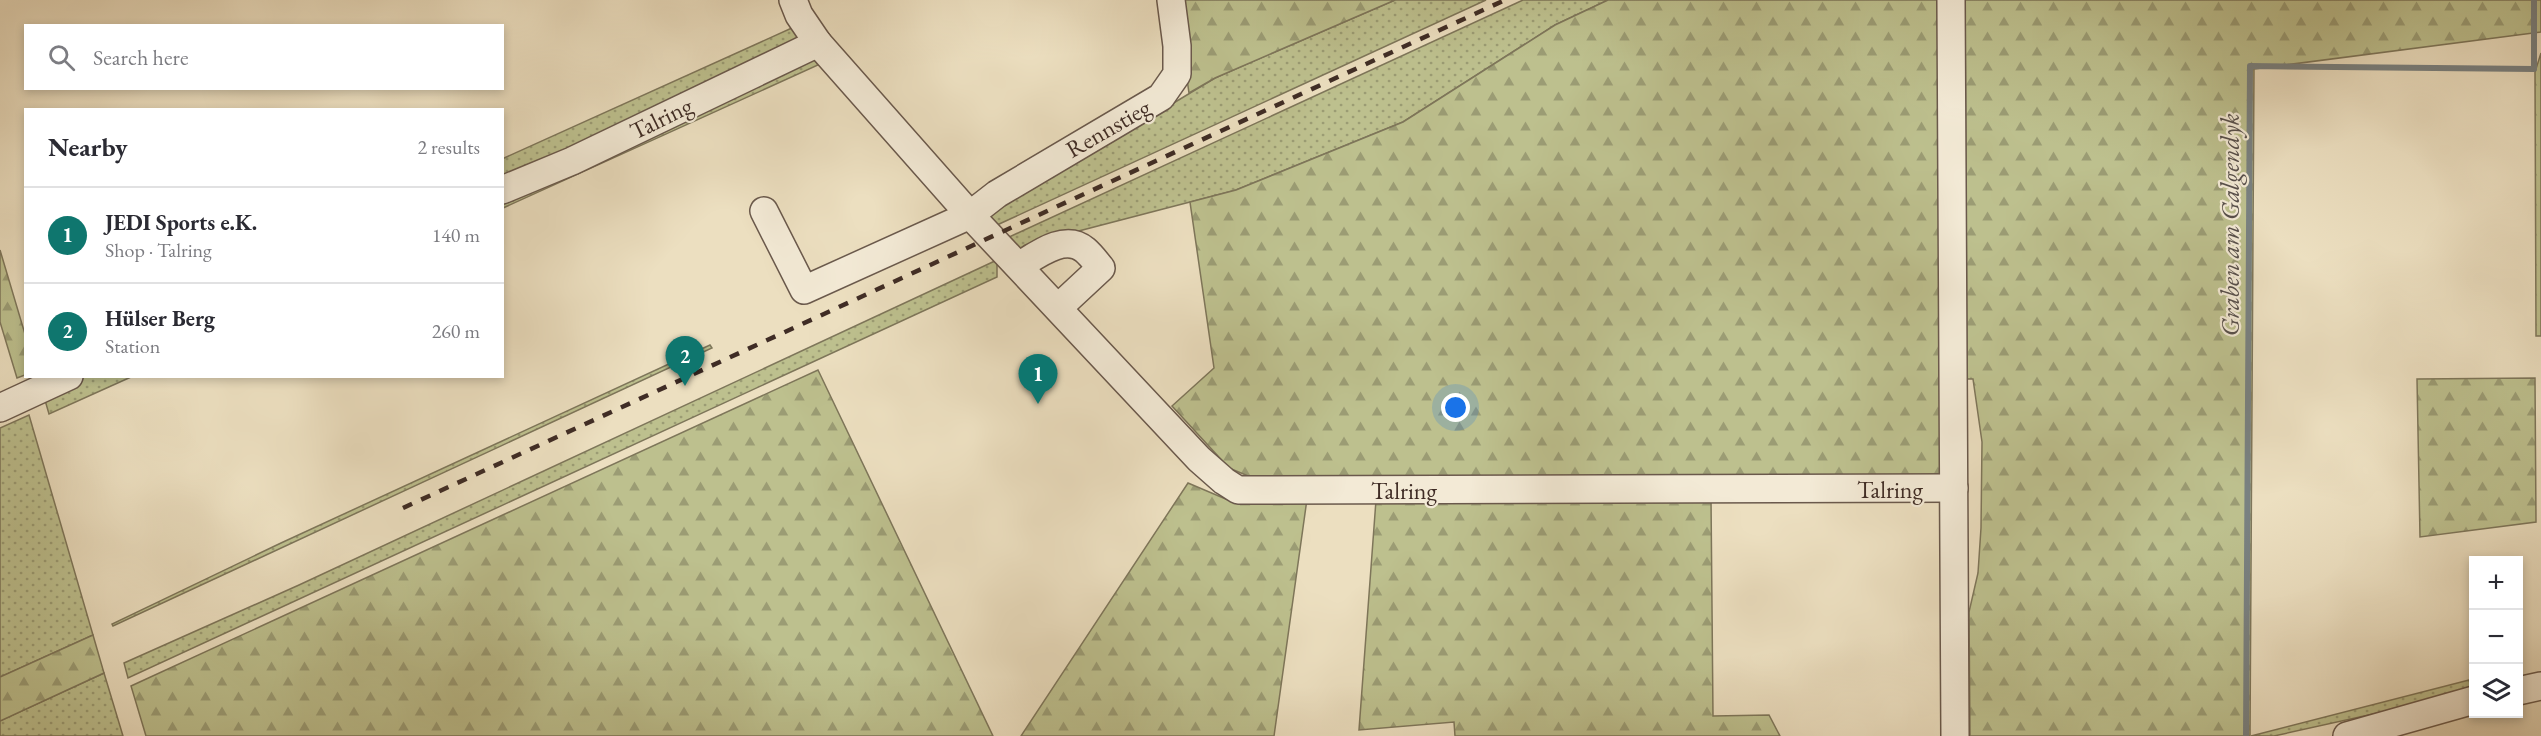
<!DOCTYPE html>
<meta charset="utf-8">
<style>
:root{--surface:#fff;--page:#f2f2f3;--text:#2b2b33;--muted:#7c7c81;--line:#e1e1e2;--accent:#0f766e}
body{margin:0;font-family:"EB Garamond",serif;background:var(--page);color:var(--text)}
.controls{position:absolute;right:18px;bottom:18px;display:grid;overflow:hidden;border-radius:0px;box-shadow:0 3px 9px #0003}
.controls button{width:54px;height:54px;display:grid;place-items:center;padding:0;border:0;border-bottom:2px solid var(--line);background:var(--surface);color:var(--text);font:30px sans-serif}
.you{position:absolute;left:1456px;top:408px;width:21px;height:21px;margin:-15px;border:4px solid #fff;border-radius:50%;background:#1a73e8;box-shadow:0 0 0 9px #1a73e833}
.badge{display:grid;place-items:center;width:39px;height:39px;border-radius:50%;background:var(--accent);color:#fff;font-size:20px;font-weight:700}
.pin{position:absolute;translate:-50% -50px;filter:drop-shadow(0 2px 3px #0008)}
.pin::after{content:'';position:absolute;top:32px;width:21px;height:18px;background:inherit;clip-path:polygon(0 0,100% 0,50% 100%)}
.list{margin:0;padding:0;list-style:none}
h2{display:flex;justify-content:space-between;align-items:center;height:78px;margin:0;padding:0 24px;font-size:26px}
h2 small{font-size:20px;font-weight:400;color:var(--muted)}
.list li{display:grid;grid-template-columns:39px 1fr auto;gap:18px;align-items:center;box-sizing:border-box;height:96px;padding:0 24px;border-top:2px solid var(--line)}
.list b{display:block;font-size:22px;white-space:nowrap}
.list p{margin:0;font-size:20px;white-space:nowrap;color:var(--muted)}
.list em{font-size:20px;font-style:normal;color:var(--muted)}
.icon{flex:none;width:33px;height:33px;fill:none;stroke:currentColor;stroke-width:2;stroke-linecap:round;stroke-linejoin:round}
.map{position:relative;flex:none;width:2541px;height:736px;overflow:hidden}
.search{position:absolute;background:var(--surface);box-shadow:0 3px 9px #0003;left:24px;top:24px;width:480px;height:66px;display:flex;align-items:center;gap:15px;box-sizing:border-box;padding:0 21px;border-radius:0px;color:var(--muted);font-size:22px}
.panel{position:absolute;background:var(--surface);box-shadow:0 3px 9px #0003;left:24px;top:108px;width:480px;height:270px;border-radius:0px}
.map>svg:first-child{display:block}
.grass{fill:url(#grass-dots);stroke:#7e765a;stroke-width:1.5}
.forest{fill:url(#forest-firs);stroke:#7e765a;stroke-width:1.5}
.lines{fill:none;stroke-linecap:round;stroke-linejoin:round}
.stream{stroke:#798181;stroke-width:6}
.minor-casing{stroke:#6a594c;stroke-width:30}
.minor{stroke:#f3ead6;stroke-width:27}
.rail{stroke:#3f2c25;stroke-width:4.5;stroke-dasharray:10 10;stroke-linecap:butt}
.labels{text-anchor:middle;dominant-baseline:central;stroke-width:4.5;stroke-linejoin:round;paint-order:stroke}
.street-label{font-size:24px;fill:#3f2c25;stroke:#f3ead6}
.water-label{font-size:26px;font-style:italic;fill:#574f4b;stroke:#f3ead6}
</style>
<div class="map">
<svg width="2541" height="736" viewBox="0 0 2541 736">
<defs>
<pattern id="grass-dots" width="8" height="8" patternUnits="userSpaceOnUse" patternTransform="scale(1.5)"><rect width="8" height="8" fill="#bdc08e"/><path d="M2 2h.1M6 6h.1" fill="none" stroke="#9b9c74" stroke-width="1.8" stroke-linecap="round"/></pattern>
<pattern id="forest-firs" width="22" height="20" patternUnits="userSpaceOnUse" patternTransform="scale(1.5)"><rect width="22" height="20" fill="#bdc08e"/><path d="M5 1l3.5 6h-7zM16 11l3.5 6h-7z" fill="#9b9c74"/></pattern>
</defs>
<rect width="100%" height="100%" fill="#ecdfc0"/>
<filter id="stains"><feTurbulence type="fractalNoise" baseFrequency=".00333" numOctaves="4"/><feColorMatrix values="0 0 0 0 .2 0 0 0 0 .09 0 0 0 0 .02 0 0 0 .5 -.17"/></filter>
<radialGradient id="worn" r=".72"><stop offset=".6" stop-color="#630" stop-opacity="0"/><stop offset="1" stop-color="#630" stop-opacity=".3"/></radialGradient>
<!-- grass -->
<g class="grass">
<path d="M 1395,0 L 1486,0 L 997,225 L 988,215 L 1215,78 Z"/>
<path d="M 1523,0 L 1608,0 L 1555,25 L 1403,122 L 1236,190 L 1025,245 L 1018,250 L 1007,238 Z"/>
<path d="M 794,27 L 818,65 L 503,208 L 502,159 Z"/>
<path d="M 997,260 L 997,277 L 128,678 L 124,663 L 299,585 Z"/>
<path d="M 710,345 L 712,348 L 113,626 L 112,624 L 281,543 Z"/>
<path d="M 38,376 L 131,377 L 49,414 Z"/>
<path d="M 29,415 L 93,635 L 0,677 L 0,428 Z"/>
<path d="M 104,673 L 123,736 L 0,736 L 0,721 Z"/>
<path d="M 2473,679 L 2473,692 L 2274,736 L 2251,736 Z"/>
</g>
<!-- forest -->
<g class="forest">
<path d="M 1176,0 L 1395,0 L 1215,78 L 1189,93 Z"/>
<path d="M 1608,0 L 1939,0 L 1942,477 L 1253,478 L 1229,468 L 1172,406 L 1214,368 L 1190,202 L 1236,190 L 1403,122 L 1555,25 Z"/>
<path d="M 1965,0 L 2541,0 L 2541,32 L 2254,69 L 2250,736 L 1970,736 L 1969,612 L 1978,573 L 1981,528 L 1982,442 L 1973,379 L 1967,379 Z"/>
<path d="M 2541,53 L 2541,336 L 2536,336 L 2535,72 Z"/>
<path d="M 0,250 L 25,334 L 25,375 L 17,378 L 0,322 Z"/>
<path d="M 818,370 L 993,736 L 146,736 L 131,686 Z"/>
<path d="M 2535,378 L 2536,522 L 2420,537 L 2417,379 Z"/>
<path d="M 1188,483 L 1228,500 L 1307,499 L 1274,736 L 1021,736 Z"/>
<path d="M 1711,498 L 1713,716 L 1769,715 L 1780,736 L 1455,736 L 1454,722 L 1359,730 L 1376,500 Z"/>
<path d="M 93,635 L 104,673 L 0,721 L 0,677 Z"/>
</g>
<g class="lines">
<!-- stream -->
<path class="stream" d="M 2246,736 L 2250,66 L 2534,69 L 2534,0"/>
<defs>
<g id="minor">
<path d="M 793,0 L 799,15 L 818,43 L 970,215 L 1199,459 L 1224,481 L 1238,490 L 1954,488"/>
<path d="M 1951,0 L 1955,736"/>
<path d="M 502,190 L 572,161 L 818,43"/>
<path d="M 764,211 L 804,290 L 970,215 L 997,194 L 1161,97 L 1177,74 L 1177,46 L 1171,0"/>
<path d="M 1019,266 C 1037,255 1065,233 1085,250 C 1091,255 1096,262 1101,268 L 1058,308"/>
<path d="M 0,408 L 69,376"/>
<path d="M 2518,691 L 2541,686"/>
<path d="M 2347,736 L 2474,700"/>
</g>
</defs>
<!-- minor casing -->
<use href="#minor" class="minor-casing"/>
<!-- minor -->
<use href="#minor" class="minor"/>
<!-- rail -->
<path class="rail" d="M 403,508 L 1505,0"/>
</g>
<g class="labels">
<!-- street labels -->
<g class="street-label">
<text transform="translate(661 118) rotate(-26)">Talring</text>
<text transform="translate(1108 128) rotate(-30)">Rennstieg</text>
<text x="1890" y="489">Talring</text>
<text x="1404" y="490">Talring</text>
</g>
<!-- water labels -->
<g class="water-label">
<text transform="translate(2230 225) rotate(-90)">Graben am Galgendyk</text>
</g>
</g>
<rect width="100%" height="100%" filter="url(#stains)"/>
<rect width="100%" height="100%" fill="url(#worn)"/>
</svg>
<div class="controls">
<button>+</button>
<button>−</button>
<button><svg class="icon" aria-label="layers" viewBox="0 0 24 24"><path d="M12 4l9 5-9 5-9-5zM3 14l9 5 9-5"/></svg></button>
</div>
<div class="you"></div>
<div class="pin badge" style="left:1038px;top:404px">1</div>
<div class="pin badge" style="left:685px;top:386px">2</div>
<div class="search"><svg class="icon" aria-label="search" viewBox="0 0 24 24"><circle cx="10" cy="10" r="6"/><path d="M15 15l6 6"/></svg>Search here</div>
<section class="panel">
<h2>Nearby<small>2 results</small></h2>
<ul class="list">
<li><span class="badge">1</span><div><b>JEDI Sports e.K.</b><p>Shop · Talring</p></div><em>140 m</em></li>
<li><span class="badge">2</span><div><b>Hülser Berg</b><p>Station</p></div><em>260 m</em></li>
</ul>
</section>
</div>
